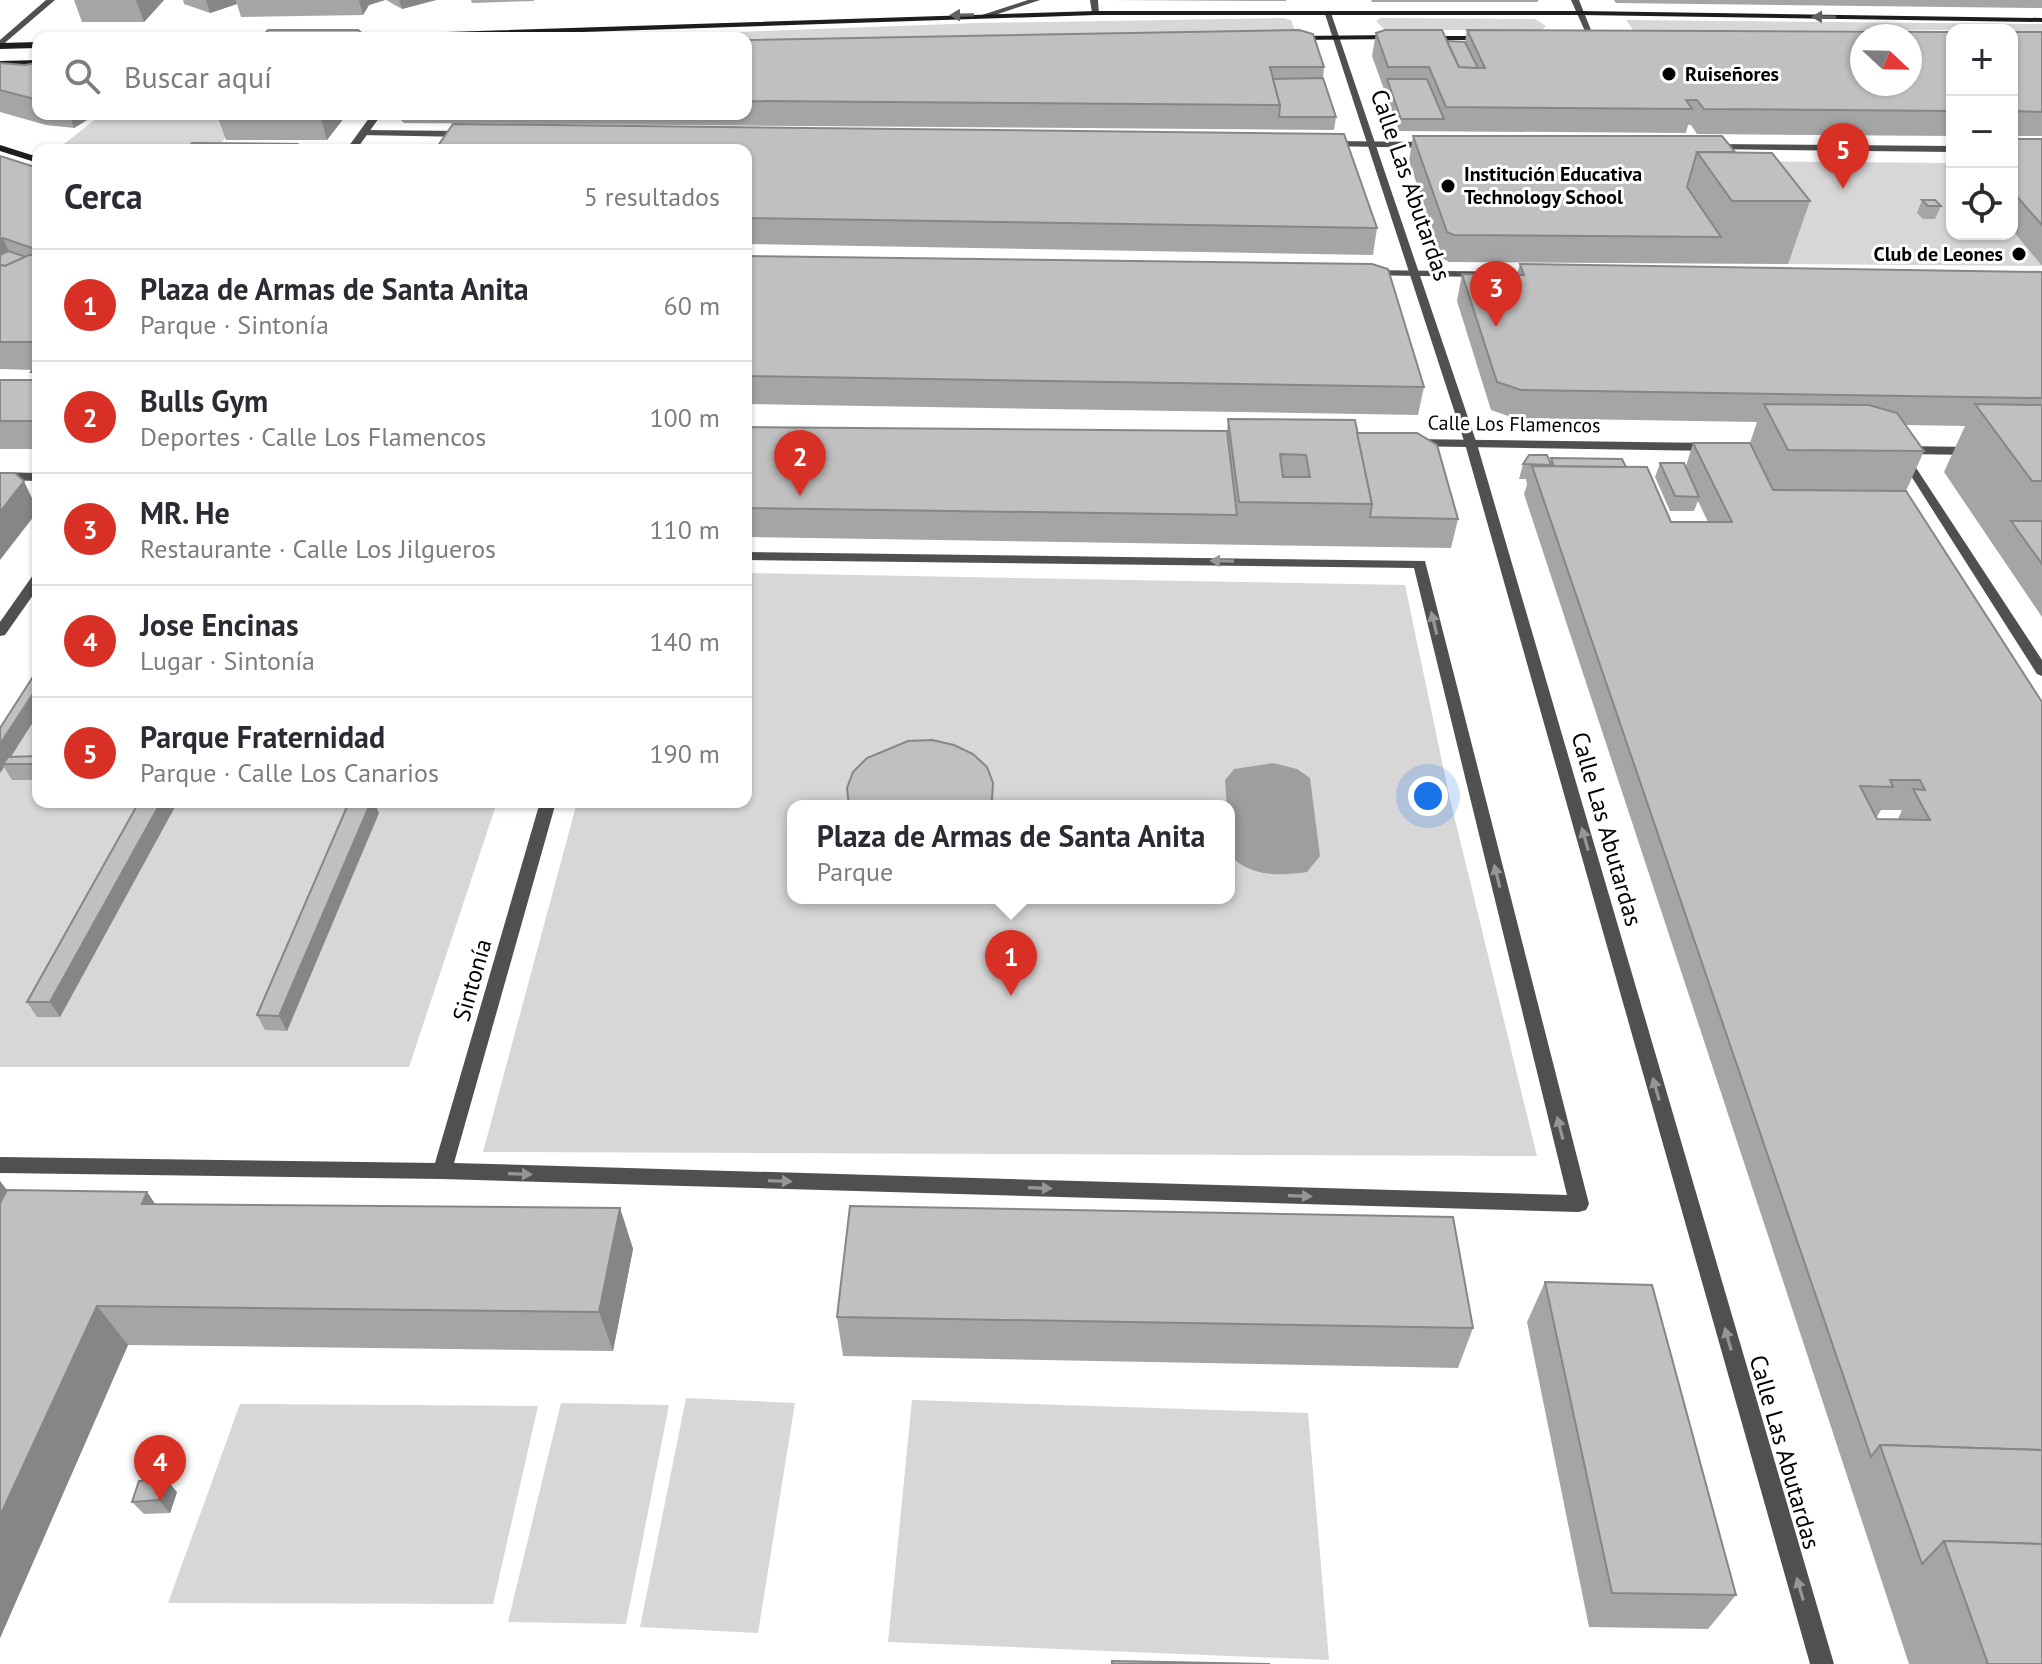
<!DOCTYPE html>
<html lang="es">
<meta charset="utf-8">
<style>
:root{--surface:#fff;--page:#f7f7f7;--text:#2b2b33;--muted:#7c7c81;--line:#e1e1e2;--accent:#d93025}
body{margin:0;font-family:"PT Sans",sans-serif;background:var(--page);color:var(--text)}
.controls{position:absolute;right:24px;top:24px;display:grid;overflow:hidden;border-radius:16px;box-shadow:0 2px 6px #0004}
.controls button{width:72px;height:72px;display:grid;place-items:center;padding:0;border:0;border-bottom:2px solid var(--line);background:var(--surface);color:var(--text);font:40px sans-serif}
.compass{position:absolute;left:1850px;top:24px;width:72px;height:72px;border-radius:50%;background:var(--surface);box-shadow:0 2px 6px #0004;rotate:112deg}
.you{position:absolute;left:1428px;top:796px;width:28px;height:28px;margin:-20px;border:6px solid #fff;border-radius:50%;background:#1a73e8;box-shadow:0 0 0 12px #1a73e833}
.badge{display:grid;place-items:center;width:52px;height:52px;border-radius:50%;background:var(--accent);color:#fff;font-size:26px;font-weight:700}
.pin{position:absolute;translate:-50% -66px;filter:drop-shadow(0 2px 4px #0008)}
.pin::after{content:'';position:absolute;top:42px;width:28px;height:24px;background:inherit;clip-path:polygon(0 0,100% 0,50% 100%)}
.popup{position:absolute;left:787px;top:800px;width:448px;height:104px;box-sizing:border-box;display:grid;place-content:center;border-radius:16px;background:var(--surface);filter:drop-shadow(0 2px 6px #0005);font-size:26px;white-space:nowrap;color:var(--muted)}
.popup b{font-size:30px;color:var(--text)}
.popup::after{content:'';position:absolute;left:50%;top:100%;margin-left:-16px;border:16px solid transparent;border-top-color:var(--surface)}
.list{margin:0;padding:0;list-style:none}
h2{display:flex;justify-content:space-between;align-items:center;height:104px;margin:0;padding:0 32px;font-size:34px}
h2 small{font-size:26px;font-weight:400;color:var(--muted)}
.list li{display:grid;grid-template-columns:52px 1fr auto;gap:24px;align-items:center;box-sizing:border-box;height:112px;padding:0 32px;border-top:2px solid var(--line)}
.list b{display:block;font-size:30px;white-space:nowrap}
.list p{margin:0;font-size:26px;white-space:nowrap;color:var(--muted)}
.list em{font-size:26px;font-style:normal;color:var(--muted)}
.icon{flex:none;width:44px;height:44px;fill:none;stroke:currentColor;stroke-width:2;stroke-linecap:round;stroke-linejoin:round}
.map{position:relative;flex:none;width:2042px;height:1664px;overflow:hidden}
.search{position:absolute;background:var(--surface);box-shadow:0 2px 6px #0004;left:32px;top:32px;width:720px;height:88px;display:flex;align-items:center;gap:20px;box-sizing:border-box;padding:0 28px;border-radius:16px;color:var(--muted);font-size:30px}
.panel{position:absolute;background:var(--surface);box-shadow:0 2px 6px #0004;left:32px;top:144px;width:720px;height:664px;border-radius:16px}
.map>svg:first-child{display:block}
.green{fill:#d7d7d7;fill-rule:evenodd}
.water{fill:#9e9e9e}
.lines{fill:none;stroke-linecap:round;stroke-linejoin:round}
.minor{fill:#505050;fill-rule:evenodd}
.tertiary{fill:#505050;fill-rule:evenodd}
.secondary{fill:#1d1d1d;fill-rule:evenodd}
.wall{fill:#a5a5a5;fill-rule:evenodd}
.shaded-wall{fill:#868686}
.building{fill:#c0c0c0;stroke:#868686;stroke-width:2;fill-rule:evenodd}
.oneway{fill:#616161}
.oneway2{fill:#969696}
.poi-dot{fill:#000;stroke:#fff;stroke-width:3}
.labels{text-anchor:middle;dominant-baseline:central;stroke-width:6;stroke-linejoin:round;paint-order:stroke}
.far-poi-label{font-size:20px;font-weight:bold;fill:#000;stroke:#fff;text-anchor:start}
.far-street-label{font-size:20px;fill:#000;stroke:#fff}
.street-label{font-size:24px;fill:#000;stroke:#fff}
</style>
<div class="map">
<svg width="2042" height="1664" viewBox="0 0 2042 1664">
<rect width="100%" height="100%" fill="#fff"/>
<!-- green -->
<g class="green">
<path d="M 1283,18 L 1291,20 L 1295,31 L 746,45 L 746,38 L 576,38 L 979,23 Z"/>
<path d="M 1380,18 L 1535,19 L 1546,26 L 1542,30 L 1385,30 L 1376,21 Z"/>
<path d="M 1626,20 L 2042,24 L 2042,34 L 2012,33 L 2012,30 L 1633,30 Z"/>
<path d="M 102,114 L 246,114 L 215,150 L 59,148 Z"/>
<path d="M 1715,161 L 1952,163 L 1952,234 L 2012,234 L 2012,230 L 2042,266 L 1788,264 Z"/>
<path d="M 746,573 L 1405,585 L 1449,795 L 1537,1156 L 483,1152 L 577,802 L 746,802 ZM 793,806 L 1229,806 L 1229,898 L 793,898 Z"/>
<path d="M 38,694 L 38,802 L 497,802 L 409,1067 L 0,1067 L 0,752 Z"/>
<path d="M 686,1398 L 795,1403 L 758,1633 L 640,1627 Z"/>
<path d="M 912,1400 L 1308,1413 L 1329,1660 L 888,1642 Z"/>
<path d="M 561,1403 L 669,1405 L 626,1624 L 508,1622 Z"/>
<path d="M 240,1404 L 538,1406 L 493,1604 L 168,1603 Z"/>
</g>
<!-- water -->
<path class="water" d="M 1273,763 L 1297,769 L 1310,778 L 1320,856 L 1307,872 C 1280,876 1250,877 1230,855 L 1225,780 L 1234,769 Z"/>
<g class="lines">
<!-- minor -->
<g class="minor">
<path d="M 46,0 L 55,0 L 0,47 L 0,40 Z"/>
<path d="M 1571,0 L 1579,0 L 1595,40 L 1588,38 Z"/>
<path d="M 363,130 L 466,131 L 471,134 L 466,137 L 360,135 L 358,133 Z"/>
<path d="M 1329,141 L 1434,142 L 1439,145 L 1434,148 L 1326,146 L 1326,142 Z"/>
<path d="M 1709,144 L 1952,146 L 1952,152 L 1706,149 L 1706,145 Z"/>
<path d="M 1367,270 L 1536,272 L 1541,275 L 1536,278 L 1363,275 L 1363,271 Z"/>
<path d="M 1411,439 L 1712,443 L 1718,447 L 1712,451 L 1407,446 L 1405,443 Z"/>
<path d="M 1903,446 L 1972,447 L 1978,451 L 1972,455 L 1907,454 L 2042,660 L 2042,676 L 2037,674 L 1899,457 L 1903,454 L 1897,450 Z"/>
<path d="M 0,472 L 38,473 L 38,481 L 0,480 Z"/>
<path d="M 746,552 L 1425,561 L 1589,1204 L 1586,1210 L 1579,1212 L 442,1179 L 0,1173 L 0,1157 L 435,1163 L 540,802 L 556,802 L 454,1163 L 1567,1195 L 1414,568 L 746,560 Z"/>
</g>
<!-- tertiary -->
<g class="tertiary">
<path d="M 1028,0 L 1040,0 L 989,17 L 982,15 Z"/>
<path d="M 1090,0 L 1098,0 L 1099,15 L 1092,13 Z"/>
<path d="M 1324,11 L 1331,13 L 1477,444 L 1834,1664 L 1810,1664 L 1465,444 Z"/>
<path d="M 465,33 L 468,37 L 452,38 Z"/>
<path d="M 372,114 L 382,114 L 356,150 L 346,150 Z"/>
<path d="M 38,574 L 38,588 L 5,635 L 0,636 L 0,622 L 33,575 Z"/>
</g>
<!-- secondary -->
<g class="secondary">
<path d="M 1096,11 L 1581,11 L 2042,18 L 2042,22 L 1581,15 L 1096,15 L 399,38 L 318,38 L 322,36 Z"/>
<path d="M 1396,35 L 1399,39 L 1295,40 L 1291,38 L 1295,36 Z"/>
<path d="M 1420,36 L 1488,36 L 1492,38 L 1488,40 L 1420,40 Z"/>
<path d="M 38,42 L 38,48 L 0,49 L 0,43 Z"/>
<path d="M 38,60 L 38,66 L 0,67 L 0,61 Z"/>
<path d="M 0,145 L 38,157 L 38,163 L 0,151 Z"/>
</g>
</g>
<!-- wall -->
<g class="wall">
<path d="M 74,0 L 164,0 L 144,22 L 82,22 Z"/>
<path d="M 183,0 L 385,0 L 369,5 L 363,15 L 241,17 L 237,4 L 210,13 L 184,4 Z"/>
<path d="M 386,0 L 436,0 L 402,9 Z"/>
<path d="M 471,0 L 534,0 L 534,1 L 472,3 Z"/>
<path d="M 1111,0 L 1286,0 L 1286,1 L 1259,1 Z"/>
<path d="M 1371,0 L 1539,0 L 1537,2 L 1372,2 Z"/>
<path d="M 1614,0 L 2042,0 L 2042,8 L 1616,3 Z"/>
<path d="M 1467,30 L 1952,32 L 1952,136 L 1697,134 L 1691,125 L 1688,125 L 1686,133 L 1399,131 L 1372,56 L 1376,33 L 1447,41 L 1465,42 Z"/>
<rect x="2012" y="32" width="30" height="104"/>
<path d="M 746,40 L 1324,67 L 1323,78 L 1336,117 L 1334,130 L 404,123 L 399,118 L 398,114 L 746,114 Z"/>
<path d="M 0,63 L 24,65 L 38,63 L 38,114 L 86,114 L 85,115 L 87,120 L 74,128 L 46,125 L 0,112 Z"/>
<path d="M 218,114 L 347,114 L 327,140 L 226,140 L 217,115 Z"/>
<path d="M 1413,136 L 1735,152 L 1810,201 L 1788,264 L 1449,262 L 1442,258 L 1409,161 Z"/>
<path d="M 2012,139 L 2042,139 L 2042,266 L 2012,230 Z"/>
<path d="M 746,150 L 1377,228 L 1373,255 L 746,244 Z"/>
<path d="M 0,156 L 38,168 L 38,449 L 0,449 L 0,380 L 35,380 L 31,372 L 33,370 L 0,369 Z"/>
<path d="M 1922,200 L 1941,206 L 1935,219 L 1923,219 L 1917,213 Z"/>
<path d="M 746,256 L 1424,387 L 1418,415 L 746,404 Z"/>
<path d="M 1520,264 L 2042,272 L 2042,617 L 1944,472 L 1965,426 L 1905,425 L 1924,451 L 1906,491 L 2042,1664 L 1909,1664 L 1524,494 L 1527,485 L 1526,479 L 1519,479 L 1523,464 L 1550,463 L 1551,458 L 1626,467 L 1671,522 L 1708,522 L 1698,501 L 1694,511 L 1670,511 L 1655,477 L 1660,463 L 1686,466 L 1693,443 L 1750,443 L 1757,422 L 1514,418 L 1491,410 L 1457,301 L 1462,274 L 1517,275 ZM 1881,810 L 1902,810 L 1898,819 L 1877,819 L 1876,817 L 1877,817 Z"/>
<path d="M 1228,419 L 1357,433 L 1458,519 L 1451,548 L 746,537 L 746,427 L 1227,431 Z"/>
<path d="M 38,669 L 38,714 L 11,757 L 38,756 L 38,780 L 12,780 L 4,767 L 0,773 L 0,728 Z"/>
<path d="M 177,803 L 60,1017 L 37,1017 L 27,1002 Z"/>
<path d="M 379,813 L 287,1031 L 265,1030 L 257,1015 Z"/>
<path d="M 7,1190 L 147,1192 L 155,1204 L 620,1208 L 633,1249 L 613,1351 L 128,1345 L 0,1638 Z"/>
<path d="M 1545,1282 L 1736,1595 L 1708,1629 L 1589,1627 L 1527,1322 Z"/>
<path d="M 837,1317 L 1473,1328 L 1458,1368 L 843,1356 Z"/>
<path d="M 177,1492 L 170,1513 L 144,1514 L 132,1502 Z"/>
</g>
<!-- shaded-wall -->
<g class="shaded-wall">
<path d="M 136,0 L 164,0 L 144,22 Z"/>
<path d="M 206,0 L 235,0 L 237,4 L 210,13 Z"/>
<path d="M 359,0 L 385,0 L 369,5 L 363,15 Z"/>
<path d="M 399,0 L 436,0 L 402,9 Z"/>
<path d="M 69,114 L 86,114 L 85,115 L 87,120 L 74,128 Z"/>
<path d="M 321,114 L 347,114 L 327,140 L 320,115 Z"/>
<path d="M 3,238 L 15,265 L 0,271 L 0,239 Z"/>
<path d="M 24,481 L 38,511 L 0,560 L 0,512 Z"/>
<path d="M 38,686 L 38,714 L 6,764 L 3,764 L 4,767 L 0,773 L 0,744 Z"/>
<path d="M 993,783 L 993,806 L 988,806 Z"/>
<path d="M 161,802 L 177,802 L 177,803 L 60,1017 L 50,1002 Z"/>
<path d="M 371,802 L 374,802 L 379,813 L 287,1031 L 279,1016 Z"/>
<path d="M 0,1181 L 39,1231 L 0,1310 Z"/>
<path d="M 147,1192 L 175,1233 L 142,1204 Z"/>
<path d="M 620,1208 L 633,1249 L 613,1351 L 599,1312 Z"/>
<path d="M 97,1306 L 128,1345 L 0,1638 L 0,1516 Z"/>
<path d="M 166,1479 L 177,1492 L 170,1513 L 159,1500 Z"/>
</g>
<!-- building -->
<g class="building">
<path d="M 268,30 L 358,30 L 364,35 L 362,38 L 261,38 Z"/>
<path d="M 1299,30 L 1313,34 L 1324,67 L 1270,67 L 1280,105 L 746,101 L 746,40 Z"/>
<path d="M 1385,30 L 1442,30 L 1459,67 L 1485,68 L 1467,30 L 1952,32 L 1952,111 L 1704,109 L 1697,100 L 1686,100 L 1692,109 L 1446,107 L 1429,67 L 1388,67 L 1376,33 ZM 1862,36 L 1910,36 L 1910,84 L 1862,84 Z"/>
<path d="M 2012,32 L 2042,32 L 2042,112 L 2012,111 Z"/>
<path d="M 1447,41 L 1465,42 L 1478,68 L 1459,67 Z"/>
<path d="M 0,63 L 24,65 L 38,63 L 38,100 L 0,90 Z"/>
<path d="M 1323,78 L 1336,117 L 1279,117 L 1280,105 L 1273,79 Z"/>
<path d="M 1387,79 L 1427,79 L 1444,119 L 1401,119 Z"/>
<path d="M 218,114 L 321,114 L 320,115 L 217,115 Z"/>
<path d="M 453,124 L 1344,134 L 1377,228 L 746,218 L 746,150 L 435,150 Z"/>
<path d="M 1413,136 L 1722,136 L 1735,152 L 1697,152 L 1687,187 L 1721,237 L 1454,235 L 1447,232 Z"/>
<path d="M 2012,139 L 2042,139 L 2042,225 L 2012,191 Z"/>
<path d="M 192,143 L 297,144 L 292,150 L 186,150 Z"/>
<path d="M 1697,152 L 1772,153 L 1810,201 L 1732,201 Z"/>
<path d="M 0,156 L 38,168 L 38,250 L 3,238 L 0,239 Z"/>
<path d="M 1922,200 L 1935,200 L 1941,206 L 1928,206 Z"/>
<path d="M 8,251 L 26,257 L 5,266 L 0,265 L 0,255 Z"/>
<path d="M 29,255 L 38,255 L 38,342 L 0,342 L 0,265 L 5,266 Z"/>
<path d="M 746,256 L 1372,264 L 1388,269 L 1424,387 L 746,376 Z"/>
<path d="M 1520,264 L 2042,272 L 2042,398 L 1521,390 L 1497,382 L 1462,274 L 1524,275 Z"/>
<path d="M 38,363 L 38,372 L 31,372 Z"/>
<rect x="0" y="380" width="38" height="41"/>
<path d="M 1764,404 L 1869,405 L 1897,413 L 1924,451 L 1788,450 Z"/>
<path d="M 1975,404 L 2042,405 L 2042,481 L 2032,481 Z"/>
<path d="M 1228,419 L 1355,420 L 1372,504 L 1239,502 ZM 1280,454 L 1306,455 L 1310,477 L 1283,477 Z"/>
<path d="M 746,427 L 1227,431 L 1237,515 L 746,508 Z"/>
<path d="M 1357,433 L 1417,433 L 1437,445 L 1458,519 L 1370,517 L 1372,504 Z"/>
<path d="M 1693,443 L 1750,443 L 1773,490 L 1906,491 L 2042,702 L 2042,1450 L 1880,1445 L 1871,1457 L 1532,466 L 1647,467 L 1671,522 L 1732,522 ZM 1890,780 L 1920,780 L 1925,790 L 1913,789 L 1930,820 L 1877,819 L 1860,786 L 1893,787 Z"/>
<path d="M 1529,455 L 1547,455 L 1551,465 L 1523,464 Z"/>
<path d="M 1551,458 L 1622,459 L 1626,467 L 1554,466 Z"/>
<path d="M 1660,463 L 1684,463 L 1699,497 L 1675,496 Z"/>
<path d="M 0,473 L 15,473 L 24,481 L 0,512 Z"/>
<path d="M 2011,521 L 2042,521 L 2042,564 Z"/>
<path d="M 38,669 L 38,686 L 0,744 L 0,728 Z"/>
<path d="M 932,740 L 954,745 L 973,754 L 987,767 L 993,783 L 992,800 L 988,806 L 849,806 L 847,788 L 853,772 L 867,758 L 908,741 Z"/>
<path d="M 38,756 L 38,764 L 3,764 L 8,757 Z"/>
<path d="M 139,802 L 161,802 L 50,1002 L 27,1002 Z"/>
<path d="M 349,802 L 371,802 L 279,1016 L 257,1015 Z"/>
<path d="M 7,1190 L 147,1192 L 142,1204 L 620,1208 L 599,1312 L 97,1306 L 0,1516 L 0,1203 Z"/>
<path d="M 850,1206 L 1453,1217 L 1473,1328 L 837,1317 Z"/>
<path d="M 1545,1282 L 1652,1285 L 1736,1595 L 1612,1593 Z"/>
<path d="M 1880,1445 L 2042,1450 L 2042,1544 L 1944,1541 L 1922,1564 Z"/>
<path d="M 166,1479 L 159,1500 L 132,1502 L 139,1481 Z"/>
<path d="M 1944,1541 L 2042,1544 L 2042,1664 L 1988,1664 Z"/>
<path d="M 1112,1661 L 1270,1664 L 1112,1664 Z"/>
</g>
<!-- one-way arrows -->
<defs><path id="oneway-solid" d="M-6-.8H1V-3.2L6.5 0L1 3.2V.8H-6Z" transform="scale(2)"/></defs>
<g class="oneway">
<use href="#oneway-solid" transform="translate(962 15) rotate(179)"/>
<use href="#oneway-solid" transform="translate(1824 17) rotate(-179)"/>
</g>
<g class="oneway2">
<use href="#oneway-solid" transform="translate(1222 561) rotate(-179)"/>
<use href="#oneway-solid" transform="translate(1434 623) rotate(-104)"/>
<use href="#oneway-solid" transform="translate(1585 839) rotate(-106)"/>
<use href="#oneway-solid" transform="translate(1497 876) rotate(-104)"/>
<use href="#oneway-solid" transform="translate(1656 1089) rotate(-106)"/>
<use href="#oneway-solid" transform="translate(1560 1128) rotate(-104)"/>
<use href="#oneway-solid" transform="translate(520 1174) rotate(2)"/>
<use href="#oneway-solid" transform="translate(780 1181) rotate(2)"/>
<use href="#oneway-solid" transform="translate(1040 1188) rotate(2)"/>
<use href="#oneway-solid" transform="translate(1300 1196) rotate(2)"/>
<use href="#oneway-solid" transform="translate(1728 1339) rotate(-106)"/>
<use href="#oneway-solid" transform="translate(1800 1589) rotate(-106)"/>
</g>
<!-- markers -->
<g class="poi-dot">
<circle cx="1669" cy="74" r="8"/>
<circle cx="1448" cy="186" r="8"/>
<circle cx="2019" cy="254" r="8"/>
</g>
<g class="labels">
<!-- far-poi labels -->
<g class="far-poi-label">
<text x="1685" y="74">Ruiseñores</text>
<text x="1464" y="174">Institución Educativa<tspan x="1464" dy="23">Technology School</tspan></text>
<text x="2003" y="254" text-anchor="end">Club de Leones</text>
</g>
<!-- far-street labels -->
<g class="far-street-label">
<text transform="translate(1514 424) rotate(1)">Calle Los Flamencos</text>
</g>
<!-- street labels -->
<g class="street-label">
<text transform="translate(1411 185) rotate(71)">Calle Las Abutardas</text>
<text transform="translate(1607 829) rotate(74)">Calle Las Abutardas</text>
<text transform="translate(472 980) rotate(-74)">Sintonía</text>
<text transform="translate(1785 1452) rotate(74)">Calle Las Abutardas</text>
</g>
</g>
</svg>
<div class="controls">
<button>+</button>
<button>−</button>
<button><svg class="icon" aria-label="locate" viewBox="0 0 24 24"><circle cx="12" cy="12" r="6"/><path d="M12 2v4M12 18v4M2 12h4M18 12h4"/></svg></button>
</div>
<svg class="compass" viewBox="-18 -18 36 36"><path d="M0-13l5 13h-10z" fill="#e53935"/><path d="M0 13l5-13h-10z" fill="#7c7c81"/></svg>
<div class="you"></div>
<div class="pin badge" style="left:1011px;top:996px">1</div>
<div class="popup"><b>Plaza de Armas de Santa Anita</b>Parque</div>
<div class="pin badge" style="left:800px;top:496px">2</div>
<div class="pin badge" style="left:1496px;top:327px">3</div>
<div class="pin badge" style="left:160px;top:1501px">4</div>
<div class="pin badge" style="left:1843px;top:189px">5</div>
<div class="search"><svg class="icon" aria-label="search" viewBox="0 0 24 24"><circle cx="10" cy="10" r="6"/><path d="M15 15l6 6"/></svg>Buscar aquí</div>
<section class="panel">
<h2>Cerca<small>5 resultados</small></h2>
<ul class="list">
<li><span class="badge">1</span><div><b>Plaza de Armas de Santa Anita</b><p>Parque · Sintonía</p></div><em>60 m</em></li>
<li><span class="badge">2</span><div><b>Bulls Gym</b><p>Deportes · Calle Los Flamencos</p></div><em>100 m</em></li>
<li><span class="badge">3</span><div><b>MR. He</b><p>Restaurante · Calle Los Jilgueros</p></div><em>110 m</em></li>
<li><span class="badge">4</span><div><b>Jose Encinas</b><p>Lugar · Sintonía</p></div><em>140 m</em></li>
<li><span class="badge">5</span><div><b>Parque Fraternidad</b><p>Parque · Calle Los Canarios</p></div><em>190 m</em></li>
</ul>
</section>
</div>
